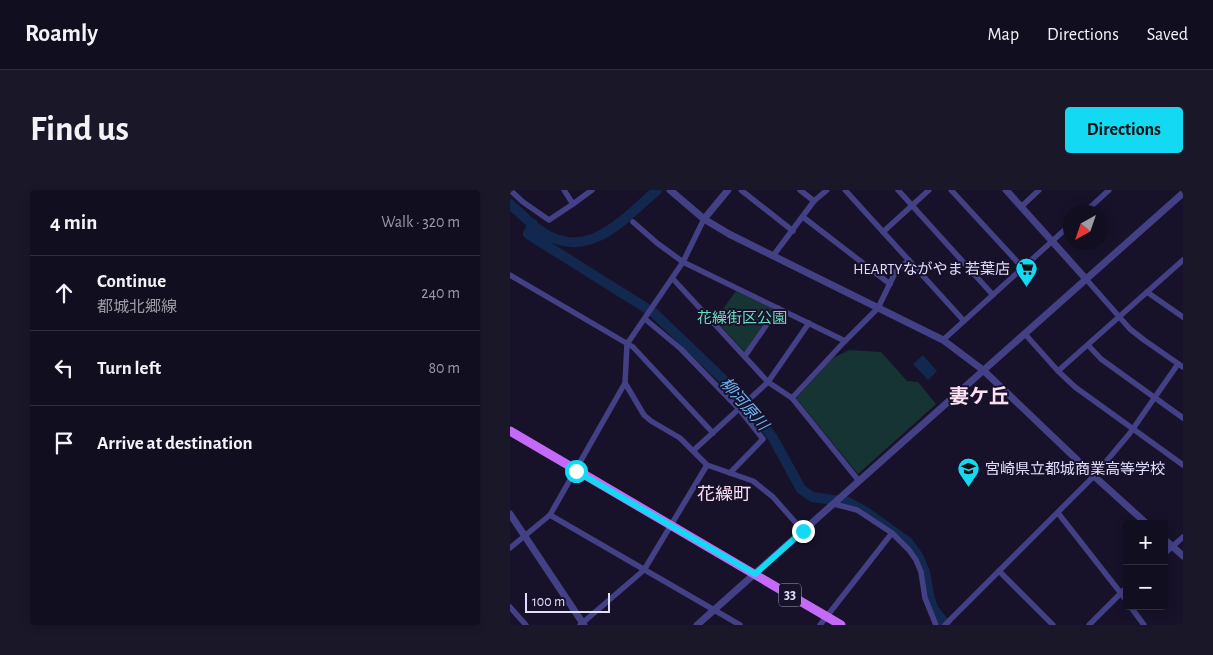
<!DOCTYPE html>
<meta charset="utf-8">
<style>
:root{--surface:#110e20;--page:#1a1729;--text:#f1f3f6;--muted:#9c9ca5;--line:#302e3e;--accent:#13d9f3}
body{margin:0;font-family:"Alegreya Sans","Noto Sans JP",sans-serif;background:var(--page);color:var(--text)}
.controls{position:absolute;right:15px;bottom:15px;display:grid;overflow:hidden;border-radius:5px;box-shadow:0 2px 8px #0003}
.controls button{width:45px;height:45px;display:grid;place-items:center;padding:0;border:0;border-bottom:1px solid var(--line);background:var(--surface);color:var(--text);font:25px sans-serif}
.compass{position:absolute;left:553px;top:15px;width:45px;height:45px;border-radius:50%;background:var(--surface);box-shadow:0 2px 8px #0003;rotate:220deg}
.scale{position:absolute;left:15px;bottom:12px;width:85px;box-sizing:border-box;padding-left:5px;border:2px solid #e1ddfd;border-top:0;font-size:14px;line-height:18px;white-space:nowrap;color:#e1ddfd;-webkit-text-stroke:4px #17122a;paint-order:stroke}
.stop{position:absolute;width:15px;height:15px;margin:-11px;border:4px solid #13d9f3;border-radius:50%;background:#fff}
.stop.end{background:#13d9f3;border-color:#fff;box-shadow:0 1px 5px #0008}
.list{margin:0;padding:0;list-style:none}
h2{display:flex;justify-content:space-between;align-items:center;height:65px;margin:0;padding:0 20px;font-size:21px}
h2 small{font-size:16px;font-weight:400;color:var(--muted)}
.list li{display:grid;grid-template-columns:32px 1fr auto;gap:15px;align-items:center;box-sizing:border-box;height:75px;padding:0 20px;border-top:1px solid var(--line)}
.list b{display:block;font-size:19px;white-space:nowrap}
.list p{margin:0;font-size:16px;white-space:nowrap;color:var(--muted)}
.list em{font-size:16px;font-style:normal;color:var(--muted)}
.icon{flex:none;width:28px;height:28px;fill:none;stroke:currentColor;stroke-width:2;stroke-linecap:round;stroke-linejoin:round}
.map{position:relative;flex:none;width:673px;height:435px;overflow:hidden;border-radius:5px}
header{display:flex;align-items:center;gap:30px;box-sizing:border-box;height:70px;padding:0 25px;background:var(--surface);border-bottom:1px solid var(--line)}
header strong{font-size:24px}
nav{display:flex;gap:28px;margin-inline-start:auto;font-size:18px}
.intro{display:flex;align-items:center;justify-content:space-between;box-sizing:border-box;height:120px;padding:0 30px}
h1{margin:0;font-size:35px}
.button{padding:12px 22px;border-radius:5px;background:var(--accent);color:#111;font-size:18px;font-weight:700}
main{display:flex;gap:30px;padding:0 30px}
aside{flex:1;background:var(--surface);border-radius:5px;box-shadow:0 2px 8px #0003}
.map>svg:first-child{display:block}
.green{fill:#163433}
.water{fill:#12284e}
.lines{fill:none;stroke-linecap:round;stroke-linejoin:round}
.river{stroke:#12284e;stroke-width:10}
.minor{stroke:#444086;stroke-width:5.5}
.tertiary{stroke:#444086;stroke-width:7}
.primary{stroke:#c56af8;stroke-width:9}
.route{stroke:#13d9f3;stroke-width:6}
.labels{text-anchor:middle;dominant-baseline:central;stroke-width:4;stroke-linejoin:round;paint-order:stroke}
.shield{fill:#17122a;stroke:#a4a0be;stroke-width:1}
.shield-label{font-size:14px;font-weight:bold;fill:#e1ddfd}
.poi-label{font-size:15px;fill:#e1ddfd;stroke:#17122a;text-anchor:end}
.park-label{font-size:15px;fill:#6bdbc1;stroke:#17122a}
.water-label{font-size:16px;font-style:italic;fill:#70b7f8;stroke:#17122a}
.quarter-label{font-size:18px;fill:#fddff2;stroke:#17122a}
.district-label{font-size:20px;font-weight:bold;fill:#fddff2;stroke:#17122a}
</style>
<header>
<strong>Roamly</strong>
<nav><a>Map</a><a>Directions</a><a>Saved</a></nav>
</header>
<div class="intro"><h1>Find us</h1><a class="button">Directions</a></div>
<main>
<aside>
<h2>4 min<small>Walk · 320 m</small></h2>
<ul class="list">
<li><svg class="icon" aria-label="ahead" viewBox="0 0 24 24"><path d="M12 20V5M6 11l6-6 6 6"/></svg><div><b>Continue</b><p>都城北郷線</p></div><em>240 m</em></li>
<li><svg class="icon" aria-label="left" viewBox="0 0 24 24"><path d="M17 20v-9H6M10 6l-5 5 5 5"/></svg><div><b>Turn left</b></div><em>80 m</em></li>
<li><svg class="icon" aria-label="arrive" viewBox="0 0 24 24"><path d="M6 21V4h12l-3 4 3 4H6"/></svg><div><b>Arrive at destination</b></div></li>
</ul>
</aside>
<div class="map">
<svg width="673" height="435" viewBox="0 0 673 435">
<rect width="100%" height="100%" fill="#17122a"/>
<!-- green -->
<g class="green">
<path d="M 226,101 L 263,119 L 235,162 L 205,130 Z"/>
<path d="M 339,160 L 371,162 L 397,191 L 408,192 L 426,214 L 348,284 L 286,208 L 323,168 Z"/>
</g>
<!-- water -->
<path class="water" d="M 413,165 L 427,181 L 418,190 L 403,174 Z"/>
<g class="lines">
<!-- river -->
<g class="river">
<path d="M 0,14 C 9,22 19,32 29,40 C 76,74 113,30 147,0"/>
<path d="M 23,34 L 18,44 L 144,123 L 212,188 L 246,225 L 263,248 L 291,299 L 302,307 L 338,312 L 356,322 L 398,352 L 408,366 L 415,382 L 419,405 L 423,418 L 436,435"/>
</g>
<!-- minor -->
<g class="minor">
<path d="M 0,0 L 13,12 L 39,30 L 63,14"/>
<path d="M 54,0 L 63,14 L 82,0"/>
<path d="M 231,0 L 283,41"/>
<path d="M 290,0 L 304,11"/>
<path d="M 335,0 L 454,131"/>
<path d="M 388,0 L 483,105"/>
<path d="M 441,0 L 513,78"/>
<path d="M 511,17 L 529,0"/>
<path d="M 575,22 L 599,0"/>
<path d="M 293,27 L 380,94"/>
<path d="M 194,29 L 173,72 L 117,154 L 115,193 L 134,225 L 141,231 L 170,248 L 197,275 L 243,291 L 263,307 L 293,341"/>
<path d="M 123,32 L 147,53 L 173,72 L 335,151"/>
<path d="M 373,42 L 419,0"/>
<path d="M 263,66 L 304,11 L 317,0"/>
<path d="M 0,85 L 123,157 L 203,243"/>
<path d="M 163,89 L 258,192 L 282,208 L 349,291"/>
<path d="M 576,89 L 620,139 L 634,150 L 673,177"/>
<path d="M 637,102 L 673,127"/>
<path d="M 135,129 L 171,159 L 229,219 L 253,249 L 220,283"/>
<path d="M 515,144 L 548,181 L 565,197 L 673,275"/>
<path d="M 433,150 L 560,35"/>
<path d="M 578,155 L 591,169 L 673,228"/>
<path d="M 235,166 L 268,118"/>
<path d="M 548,181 L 673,70"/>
<path d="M 282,208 L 335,151 L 368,118 L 386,81 L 399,70"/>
<path d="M 184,260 L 258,192 L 299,133"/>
<path d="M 324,314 L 347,320 L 382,343"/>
<path d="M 548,323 L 617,411"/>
<path d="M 40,325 L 230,435"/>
<path d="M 0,358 L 40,325 L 115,193"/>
<path d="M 654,364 L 673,347"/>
<path d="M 489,381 L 543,435"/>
<path d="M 620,416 L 634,435"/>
<path d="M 0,417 L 16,435"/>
<path d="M 70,435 L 134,380 L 197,275"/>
<path d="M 310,435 L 382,343 L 399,360 L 406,370 L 411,382 L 415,408 L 426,435"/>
<path d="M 435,435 L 584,286 L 620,243 L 668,174"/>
<path d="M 579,435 L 617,397"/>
</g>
<!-- tertiary -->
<g class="tertiary">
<path d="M 160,0 L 194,29 L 219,44 L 433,150 L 473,180 L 584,286 L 637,334"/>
<path d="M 496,0 L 576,89"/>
<path d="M 194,29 L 218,0"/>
<path d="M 0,324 L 74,435"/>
<path d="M 654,349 L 673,366"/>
<path d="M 187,435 L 673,3"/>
</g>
<!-- primary -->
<path class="primary" d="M 0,241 L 331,435"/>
</g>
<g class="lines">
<!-- route -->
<path class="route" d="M 66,281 L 245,384 L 293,341"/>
</g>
<!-- icons -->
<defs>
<symbol id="supermarket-pin" viewBox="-11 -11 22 30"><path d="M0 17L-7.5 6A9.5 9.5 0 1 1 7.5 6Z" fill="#13d9f3" stroke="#17122a"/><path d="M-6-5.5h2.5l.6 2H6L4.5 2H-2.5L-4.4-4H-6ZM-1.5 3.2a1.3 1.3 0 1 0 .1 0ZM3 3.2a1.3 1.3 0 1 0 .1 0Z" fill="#111"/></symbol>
<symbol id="school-pin" viewBox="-11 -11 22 30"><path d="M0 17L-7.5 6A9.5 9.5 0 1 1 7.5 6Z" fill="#13d9f3" stroke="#17122a"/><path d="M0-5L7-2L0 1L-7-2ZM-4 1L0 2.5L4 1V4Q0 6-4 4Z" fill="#111"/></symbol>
</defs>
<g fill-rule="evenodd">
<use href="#supermarket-pin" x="504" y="66" width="25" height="34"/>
<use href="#school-pin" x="446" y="266" width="25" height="34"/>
</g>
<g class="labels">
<!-- shield labels -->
<rect class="shield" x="269" y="393.5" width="22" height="23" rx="4"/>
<g class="shield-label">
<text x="280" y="405">33</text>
</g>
<!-- poi labels -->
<g class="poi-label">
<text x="500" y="79">HEARTYながやま 若葉店</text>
<text x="475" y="279" text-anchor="start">宮崎県立都城商業高等学校</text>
</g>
<!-- park labels -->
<g class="park-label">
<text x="232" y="128">花繰街区公園</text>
</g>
<!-- water labels -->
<g class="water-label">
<text transform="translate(234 214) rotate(49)">柳河原川</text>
</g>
<!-- quarter labels -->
<g class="quarter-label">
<text x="214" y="305">花繰町</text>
</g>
<!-- district labels -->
<g class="district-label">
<text x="469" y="207">妻ケ丘</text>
</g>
</g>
</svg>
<div class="controls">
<button>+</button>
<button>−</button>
</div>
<svg class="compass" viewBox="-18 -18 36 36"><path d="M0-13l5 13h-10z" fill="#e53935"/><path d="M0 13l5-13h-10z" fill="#9c9ca5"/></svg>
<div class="scale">100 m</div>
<div class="stop" style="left:66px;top:281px"></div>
<div class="stop end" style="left:293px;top:341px"></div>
</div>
</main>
